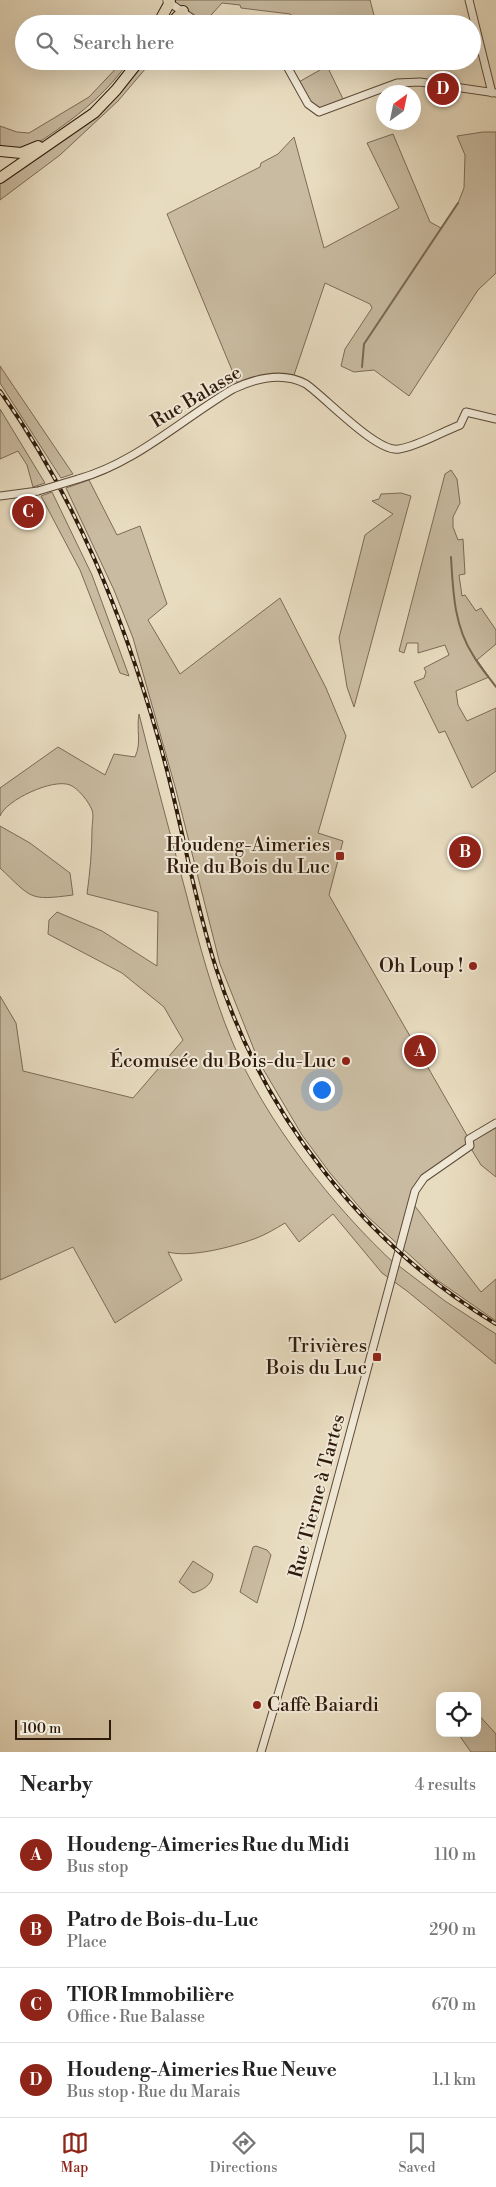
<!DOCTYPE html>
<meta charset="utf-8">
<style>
:root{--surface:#fff;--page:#f6f6f6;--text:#222;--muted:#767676;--line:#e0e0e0;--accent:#8f2418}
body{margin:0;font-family:"Libre Bodoni",serif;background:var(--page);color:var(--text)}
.controls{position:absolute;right:15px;bottom:15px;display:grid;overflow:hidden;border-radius:10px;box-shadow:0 5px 20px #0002}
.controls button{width:45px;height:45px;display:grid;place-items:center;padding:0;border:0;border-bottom:1px solid var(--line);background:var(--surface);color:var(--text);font:25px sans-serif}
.compass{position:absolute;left:376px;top:85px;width:45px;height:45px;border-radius:50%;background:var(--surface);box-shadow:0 5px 20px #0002;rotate:33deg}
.scale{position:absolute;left:15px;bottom:12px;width:96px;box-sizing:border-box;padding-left:5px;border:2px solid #2f1b0b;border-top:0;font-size:14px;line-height:18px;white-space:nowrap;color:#2f1b0b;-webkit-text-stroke:4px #f0e8d6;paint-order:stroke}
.you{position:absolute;left:321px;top:1089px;width:18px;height:18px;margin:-12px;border:4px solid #fff;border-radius:50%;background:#1a73e8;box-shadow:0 0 0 8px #1a73e833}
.badge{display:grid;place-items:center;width:32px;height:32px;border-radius:50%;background:var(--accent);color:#fff;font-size:16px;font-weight:700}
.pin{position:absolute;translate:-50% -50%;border:2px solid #fff;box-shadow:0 1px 5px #0006}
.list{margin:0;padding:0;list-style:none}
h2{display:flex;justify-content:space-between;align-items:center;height:65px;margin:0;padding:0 20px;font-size:21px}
h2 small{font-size:16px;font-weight:400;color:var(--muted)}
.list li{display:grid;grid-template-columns:32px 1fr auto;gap:15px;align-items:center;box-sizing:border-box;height:75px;padding:0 20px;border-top:1px solid var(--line)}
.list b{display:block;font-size:19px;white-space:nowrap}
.list p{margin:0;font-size:16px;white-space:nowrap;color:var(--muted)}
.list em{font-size:16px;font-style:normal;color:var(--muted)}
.icon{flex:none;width:28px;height:28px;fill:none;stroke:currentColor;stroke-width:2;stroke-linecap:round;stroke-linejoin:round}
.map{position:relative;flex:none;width:496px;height:1752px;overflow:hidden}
.search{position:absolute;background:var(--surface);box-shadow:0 5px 20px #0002;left:15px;right:15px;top:15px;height:55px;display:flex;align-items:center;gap:12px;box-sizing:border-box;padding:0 18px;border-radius:28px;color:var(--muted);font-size:19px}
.sheet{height:365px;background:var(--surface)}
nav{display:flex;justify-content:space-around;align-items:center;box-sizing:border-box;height:70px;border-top:1px solid var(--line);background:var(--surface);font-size:14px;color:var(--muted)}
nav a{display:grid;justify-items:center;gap:2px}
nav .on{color:var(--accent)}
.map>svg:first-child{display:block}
.green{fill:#c9bba1;stroke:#7c6b56}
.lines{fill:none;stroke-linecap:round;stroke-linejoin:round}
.stream{stroke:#786752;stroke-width:2}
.minor-casing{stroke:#5d4b38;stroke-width:9}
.highway-casing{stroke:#2f1b0b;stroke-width:12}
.minor{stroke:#f0e8d6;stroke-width:7}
.highway{stroke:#e8dcc0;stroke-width:10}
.rail-casing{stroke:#2f1b0b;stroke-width:4}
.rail{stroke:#f0e8d6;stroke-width:2;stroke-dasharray:5.5;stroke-linecap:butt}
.minor-bridge-casing{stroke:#5d4b38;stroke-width:9;stroke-linecap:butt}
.minor-bridge{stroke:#f0e8d6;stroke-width:7}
.poi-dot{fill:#8f2418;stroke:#f0e8d6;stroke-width:2}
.labels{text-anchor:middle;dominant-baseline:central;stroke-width:4;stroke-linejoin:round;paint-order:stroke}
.street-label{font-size:19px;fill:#2f1b0b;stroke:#f0e8d6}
.poi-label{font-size:19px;fill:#2f1b0b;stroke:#f0e8d6;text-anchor:end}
</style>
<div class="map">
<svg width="496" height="1752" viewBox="0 0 496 1752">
<rect width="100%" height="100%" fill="#e8dcc0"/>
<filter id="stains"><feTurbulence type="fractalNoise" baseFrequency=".004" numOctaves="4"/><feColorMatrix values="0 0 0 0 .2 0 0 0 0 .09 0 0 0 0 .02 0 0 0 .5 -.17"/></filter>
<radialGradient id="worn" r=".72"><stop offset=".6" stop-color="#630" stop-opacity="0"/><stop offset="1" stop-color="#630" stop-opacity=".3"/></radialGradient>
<!-- green -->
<g class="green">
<path d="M 166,0 L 370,0 L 375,19 L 344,18 L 323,21 L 319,24 L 308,24 L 301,22 L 290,14 L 241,8 L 240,5 L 222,3 L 203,24 Z"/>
<path d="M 123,61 L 129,61 C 109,90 85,110 57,130 C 46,137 36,146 23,148 C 15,149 7,147 0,145 L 0,126 L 17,132 L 29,133 L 89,97 Z"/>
<path d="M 143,61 L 152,61 L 118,101 L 60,155 L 0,200 L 0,182 L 88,120 Z"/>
<path d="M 327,66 L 345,103 L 315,111 L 297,83 Z"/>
<path d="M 483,132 L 496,132 L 496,273 L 478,290 L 409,396 L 374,370 L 354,372 L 341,366 L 345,349 L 372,308 L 370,304 L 325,283 L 293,378 L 285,377 L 239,387 L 167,214 L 260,167 L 261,163 L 278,154 L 294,137 L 324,248 L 399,208 L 367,143 L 393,134 L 430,222 L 441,228 L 458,203 L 464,188 L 465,155 L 457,136 Z"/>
<path d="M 0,366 L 6,375 L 73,474 L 61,478 L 0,383 Z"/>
<path d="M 0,409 L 45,483 L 33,487 L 27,465 L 18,451 L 0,459 Z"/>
<path d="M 451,470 L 457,479 L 460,503 L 453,517 L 453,527 L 458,540 L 463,539 L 465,574 L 459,575 L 462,596 L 465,595 L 476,611 L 481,608 L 496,630 L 496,644 L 477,660 L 489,677 L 456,691 L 458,705 L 467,721 L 496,708 L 496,771 L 472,788 L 445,731 L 439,733 L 414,682 L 424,678 L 426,672 L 424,668 L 449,655 L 445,645 L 418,653 L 418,643 L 407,643 L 404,653 L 399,651 L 445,474 Z"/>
<path d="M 89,480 L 117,535 L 140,526 L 167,604 L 148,620 L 180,674 L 280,598 L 326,688 L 346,736 L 318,833 L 343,841 L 329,895 L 469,1139 L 496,1123 L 496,1177 L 481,1165 L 470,1147 L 424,1178 L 411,1201 L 481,1292 L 496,1279 L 496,1321 L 437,1280 L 368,1217 L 330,1173 L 302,1135 L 259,1062 L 220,964 L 176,790 L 133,638 L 114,590 L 66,488 Z"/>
<path d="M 52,492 L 92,575 L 129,676 L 120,673 L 80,570 L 41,496 Z"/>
<path d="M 401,493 L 411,496 L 354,707 L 347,687 L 339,638 L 365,535 L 393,514 L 372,501 L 379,499 L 381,494 Z"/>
<path d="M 139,714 C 154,774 170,833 186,893 C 199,943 212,993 232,1041 C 264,1119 334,1208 396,1265 L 393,1278 L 399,1266 L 445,1301 L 496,1334 L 496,1364 L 407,1291 L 382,1273 L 333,1214 L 299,1242 L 285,1223 C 275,1229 265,1235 254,1239 C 232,1247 190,1258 168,1252 L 182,1280 L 115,1323 L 73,1247 L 0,1280 L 0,996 L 16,1023 L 23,1071 L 133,1098 L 183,1040 L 164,1007 L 122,973 L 48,934 L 49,920 L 57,912 L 102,931 L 157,966 L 158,912 L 87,894 C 90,872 92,851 92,829 C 92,824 94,815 92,810 C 89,802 78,788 70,785 C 53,778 6,800 0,816 L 0,788 L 58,747 L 105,775 L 114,754 L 135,757 C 142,742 136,730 139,714 Z"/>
<path d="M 0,826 L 30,843 L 70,873 L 73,895 C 28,901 32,898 0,868 Z"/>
<path d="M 256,1546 L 267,1550 L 271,1555 L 257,1603 L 240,1592 L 253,1547 Z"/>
<path d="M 193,1561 L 213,1574 C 212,1585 203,1590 193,1593 L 179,1582 Z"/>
<path d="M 477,1713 L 496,1734 L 496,1752 L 471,1752 L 459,1735 L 449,1736 L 447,1733 L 477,1733 Z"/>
</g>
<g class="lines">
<!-- stream -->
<g class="stream">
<path d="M 362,367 L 364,344 L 458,203"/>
<path d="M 451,557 C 453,591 454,626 473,655 C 479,666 488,676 496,687"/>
</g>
<defs>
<g id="minor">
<path d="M 469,0 L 492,93"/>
<path d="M 167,1 L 200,24"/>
<path d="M 284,61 L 308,104 L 319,112 L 397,83 L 420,82 L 496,93"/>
<path d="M 78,479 C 136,463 182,419 233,389 C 256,378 282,371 306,384 C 326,398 377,453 399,449 C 417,446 436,435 453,428 L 460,425 L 466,412 L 496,419"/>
<path d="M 0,496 L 38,491"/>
<path d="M 261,1752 L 298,1627 L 415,1191 L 424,1178 L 470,1146 L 469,1139 L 496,1123"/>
</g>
<g id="highway">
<path d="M 158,24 L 170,2"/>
<path d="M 170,24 L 183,11"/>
<path d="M 0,151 L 21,153 L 38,146"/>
<path d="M 0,178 L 94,113 L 116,90 L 139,61"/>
</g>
</defs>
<!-- minor casing -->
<use href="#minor" class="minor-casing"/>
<!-- highway casing -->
<use href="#highway" class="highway-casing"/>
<!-- minor -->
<use href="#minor" class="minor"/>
<!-- highway -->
<use href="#highway" class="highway"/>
<defs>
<path id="rail" d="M 0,391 C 76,498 123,616 159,741 C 181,816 192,894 216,968 C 263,1116 364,1244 496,1324"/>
</defs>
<!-- rail casing -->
<use href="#rail" class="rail-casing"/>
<!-- rail -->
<use href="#rail" class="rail"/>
<defs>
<path id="minor-bridge" d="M 38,491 L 78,479"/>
</defs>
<!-- minor-bridge casing -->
<use href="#minor-bridge" class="minor-bridge-casing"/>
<!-- minor-bridge -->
<use href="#minor-bridge" class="minor-bridge"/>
</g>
<!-- markers -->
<g class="poi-dot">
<rect x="335" y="851" width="10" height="10" rx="2.5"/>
<circle cx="473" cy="966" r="5"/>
<circle cx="346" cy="1061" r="5"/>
<rect x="372" y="1352" width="10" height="10" rx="2.5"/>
<circle cx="257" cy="1705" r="5"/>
</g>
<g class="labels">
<!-- street labels -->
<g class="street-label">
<text transform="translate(196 397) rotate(-31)">Rue Balasse</text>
<text transform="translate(317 1496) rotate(-75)">Rue Tierne à Tartes</text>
</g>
<!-- poi labels -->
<g class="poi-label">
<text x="330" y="845">Houdeng-Aimeries<tspan x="330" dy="22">Rue du Bois du Luc</tspan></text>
<text x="463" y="966">Oh Loup !</text>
<text x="336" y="1061">Écomusée du Bois-du-Luc</text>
<text x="367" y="1346">Trivières<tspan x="367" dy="22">Bois du Luc</tspan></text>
<text x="267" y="1705" text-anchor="start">Caffè Baiardi</text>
</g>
</g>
<rect width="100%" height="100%" filter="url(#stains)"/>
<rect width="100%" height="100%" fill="url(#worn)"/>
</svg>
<div class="controls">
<button><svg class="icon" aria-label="locate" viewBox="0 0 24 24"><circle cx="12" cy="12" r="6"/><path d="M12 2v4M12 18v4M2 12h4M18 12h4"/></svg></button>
</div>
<svg class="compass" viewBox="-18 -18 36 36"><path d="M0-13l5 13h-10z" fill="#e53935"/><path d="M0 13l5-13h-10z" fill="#767676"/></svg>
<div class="scale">100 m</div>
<div class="you"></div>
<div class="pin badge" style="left:420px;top:1051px">A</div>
<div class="pin badge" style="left:465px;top:852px">B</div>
<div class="pin badge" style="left:28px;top:512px">C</div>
<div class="pin badge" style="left:443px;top:89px">D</div>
<div class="search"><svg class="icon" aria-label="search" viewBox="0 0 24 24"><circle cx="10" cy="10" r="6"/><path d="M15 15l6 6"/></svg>Search here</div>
</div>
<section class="sheet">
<h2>Nearby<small>4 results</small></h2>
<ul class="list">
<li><span class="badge">A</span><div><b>Houdeng-Aimeries Rue du Midi</b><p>Bus stop</p></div><em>110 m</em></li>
<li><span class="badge">B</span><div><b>Patro de Bois-du-Luc</b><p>Place</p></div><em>290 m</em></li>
<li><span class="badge">C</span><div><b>TIOR Immobilière</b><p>Office · Rue Balasse</p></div><em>670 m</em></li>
<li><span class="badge">D</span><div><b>Houdeng-Aimeries Rue Neuve</b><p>Bus stop · Rue du Marais</p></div><em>1.1 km</em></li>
</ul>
</section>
<nav>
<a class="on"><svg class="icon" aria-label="map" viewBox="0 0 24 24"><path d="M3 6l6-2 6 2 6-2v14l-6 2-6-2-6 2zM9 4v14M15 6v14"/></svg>Map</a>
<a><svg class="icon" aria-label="directions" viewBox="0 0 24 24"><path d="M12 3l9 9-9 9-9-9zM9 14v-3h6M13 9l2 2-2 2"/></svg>Directions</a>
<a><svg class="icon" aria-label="saved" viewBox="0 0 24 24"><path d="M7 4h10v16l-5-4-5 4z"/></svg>Saved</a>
</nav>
